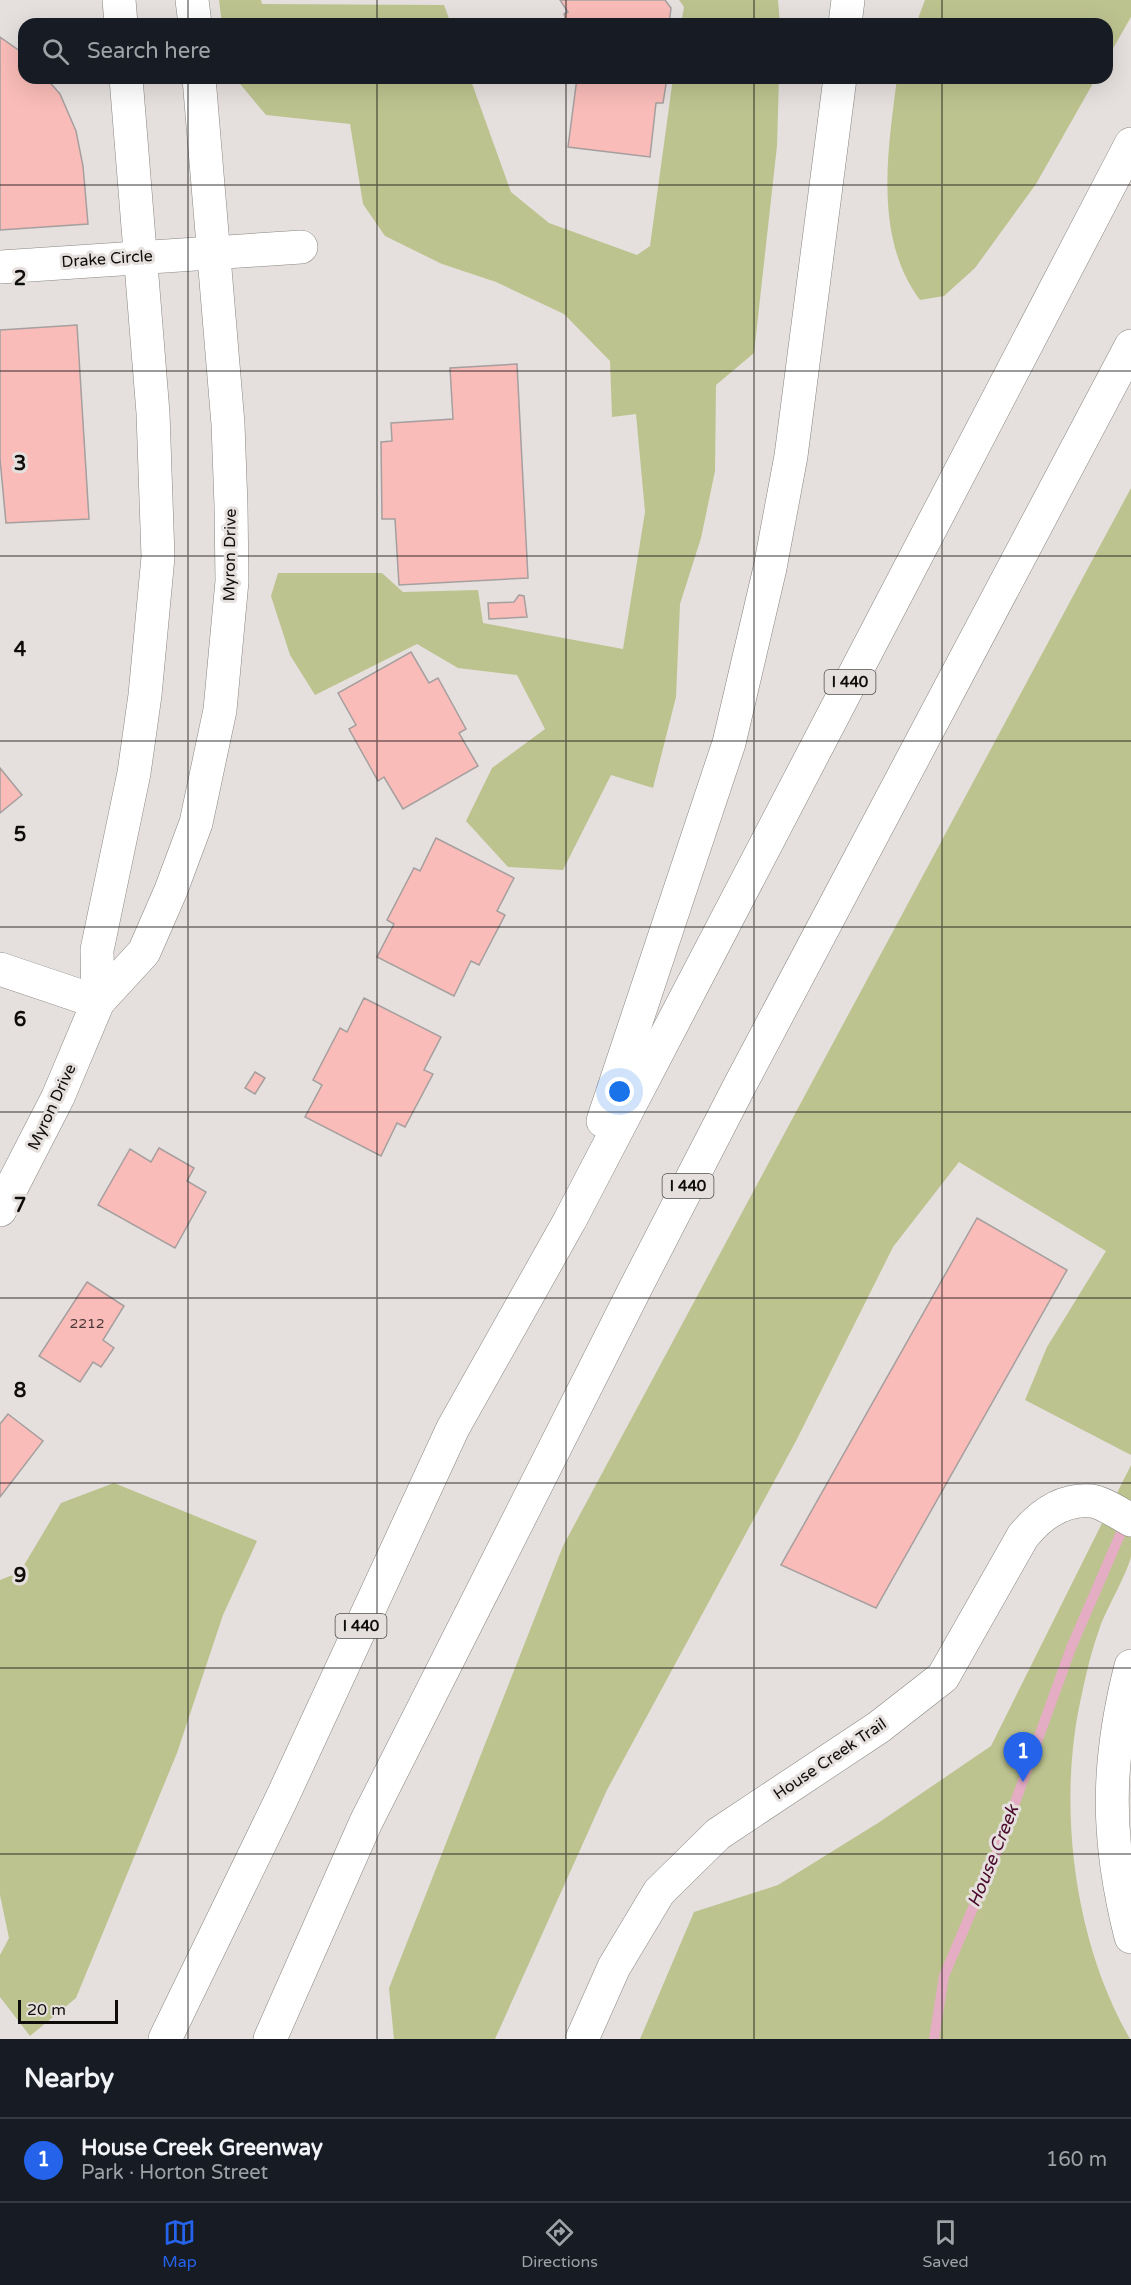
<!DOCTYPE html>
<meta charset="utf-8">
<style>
:root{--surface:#171b24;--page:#20242c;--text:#f1f3f6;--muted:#9ea1a6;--line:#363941;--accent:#2563eb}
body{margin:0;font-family:"Varela Round",sans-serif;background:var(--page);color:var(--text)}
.scale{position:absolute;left:18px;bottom:15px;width:100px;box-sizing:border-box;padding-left:6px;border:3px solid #0f0d0c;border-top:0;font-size:16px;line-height:21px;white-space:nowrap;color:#0f0d0c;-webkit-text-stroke:4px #e5e0dd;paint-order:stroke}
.you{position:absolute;left:620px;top:1092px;width:21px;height:21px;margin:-15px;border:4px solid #fff;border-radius:50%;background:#1a73e8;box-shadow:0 0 0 9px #1a73e833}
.badge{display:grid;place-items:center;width:39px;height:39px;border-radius:50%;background:var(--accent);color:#fff;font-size:20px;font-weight:700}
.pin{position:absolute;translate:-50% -50px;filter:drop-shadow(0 2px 3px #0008)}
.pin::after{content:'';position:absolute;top:32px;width:21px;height:18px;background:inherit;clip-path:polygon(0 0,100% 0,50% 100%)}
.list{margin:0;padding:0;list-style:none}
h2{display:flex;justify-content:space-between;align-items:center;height:78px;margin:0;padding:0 24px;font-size:26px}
h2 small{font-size:20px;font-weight:400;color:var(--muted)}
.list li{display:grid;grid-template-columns:39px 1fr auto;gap:18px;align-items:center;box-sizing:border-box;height:84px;padding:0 24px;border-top:2px solid var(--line)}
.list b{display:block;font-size:22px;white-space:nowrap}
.list p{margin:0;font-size:20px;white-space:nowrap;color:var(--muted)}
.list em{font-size:20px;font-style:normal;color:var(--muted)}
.icon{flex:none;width:33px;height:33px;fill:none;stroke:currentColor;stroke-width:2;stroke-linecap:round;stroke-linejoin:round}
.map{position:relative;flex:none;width:1131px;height:2039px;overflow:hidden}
.search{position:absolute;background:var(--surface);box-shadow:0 6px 24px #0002;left:18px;right:18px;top:18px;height:66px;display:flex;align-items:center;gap:15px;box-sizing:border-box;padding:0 21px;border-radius:18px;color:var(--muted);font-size:22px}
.sheet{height:162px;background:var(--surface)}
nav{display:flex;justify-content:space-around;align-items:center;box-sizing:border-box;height:84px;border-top:2px solid var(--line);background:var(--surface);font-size:16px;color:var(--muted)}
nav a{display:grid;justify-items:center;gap:3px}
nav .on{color:var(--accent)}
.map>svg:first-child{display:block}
.green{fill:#bdc38f}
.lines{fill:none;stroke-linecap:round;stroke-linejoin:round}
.stream{stroke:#e5adc4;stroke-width:10}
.building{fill:#f9bcb8;stroke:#a59f9f;stroke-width:1.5}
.minor-casing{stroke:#898582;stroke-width:34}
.highway-casing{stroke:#898582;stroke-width:34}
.minor{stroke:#fff;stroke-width:33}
.highway{stroke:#fff;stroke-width:33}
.grid{fill:none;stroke:#0f0d0c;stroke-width:1.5;stroke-opacity:0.55}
.labels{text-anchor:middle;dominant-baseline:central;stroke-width:6;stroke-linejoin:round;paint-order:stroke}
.number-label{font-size:14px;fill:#4a3937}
.shield{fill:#e5e0dd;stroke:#4f4c4b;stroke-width:1.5}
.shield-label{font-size:15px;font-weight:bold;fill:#0f0d0c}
.street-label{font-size:16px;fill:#0f0d0c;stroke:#e5e0dd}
.water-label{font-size:18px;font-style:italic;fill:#4b0a2d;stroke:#e5e0dd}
.grid-label{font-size:20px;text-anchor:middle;font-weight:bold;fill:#0f0d0c;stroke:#e5e0dd;stroke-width:6;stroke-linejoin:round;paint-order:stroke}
</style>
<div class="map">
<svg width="1131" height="2039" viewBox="0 0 1131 2039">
<rect width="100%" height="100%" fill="#e5e0dd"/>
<!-- green -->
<g class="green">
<path d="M 219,0 L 261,0 L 262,4 L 444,5 L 451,24 L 222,24 Z"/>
<path d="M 679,0 L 778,0 L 780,24 L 681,24 L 684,7 Z"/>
<path d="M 925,0 L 1131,0 L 1131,17 L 1107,59 L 1107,24 L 916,24 Z"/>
<path d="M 235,78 L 470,78 L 511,192 L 549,223 L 637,255 L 650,246 L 673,78 L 779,78 L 777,146 L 754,353 L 716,385 L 715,471 L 701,538 L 680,604 L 676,697 L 653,788 L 611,775 L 563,870 L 508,867 L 466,821 L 492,768 L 545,729 L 517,675 L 458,668 L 417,644 L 315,695 L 290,655 L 271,596 L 278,573 L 382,573 L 403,592 L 478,590 L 483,623 L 623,649 L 645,512 L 636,414 L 612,417 L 610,361 L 564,314 L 496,282 L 442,264 L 385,236 L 363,204 L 350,124 L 266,115 Z"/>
<path d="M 897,78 L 1096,78 L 1036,184 L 975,268 L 944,296 L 920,300 C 873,237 888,150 897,78 Z"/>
<path d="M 1131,488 L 1131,1455 L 1025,1400 L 1047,1347 L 1106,1251 L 959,1162 L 893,1247 L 797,1439 L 607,1790 L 495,2039 L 394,2039 L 389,1988 L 563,1546 Z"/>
<path d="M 1131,1465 C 1131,1495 1131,1526 1131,1556 C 1129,1570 1106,1610 1100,1627 C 1092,1649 1086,1674 1081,1698 C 1057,1806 1074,1942 1130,2039 L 640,2039 L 694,1912 L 778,1885 L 878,1823 L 991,1746 Z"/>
<path d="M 114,1483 L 257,1541 L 223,1615 L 177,1753 L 76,1998 L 30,2036 L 0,1997 L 0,1955 L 9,1938 L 0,1895 L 0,1580 L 20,1572 L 61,1503 Z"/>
</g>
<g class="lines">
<!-- stream -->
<path class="stream" d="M 934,2039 L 944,1976 L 999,1847 L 1071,1648 L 1126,1521"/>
</g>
<!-- building -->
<g class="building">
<path d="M 560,0 L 665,0 L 671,8 L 669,24 L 567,24 L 564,14 L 568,12 Z"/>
<path d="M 0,37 L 24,54 L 24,78 L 46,78 L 60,94 L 76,131 L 83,166 L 88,224 L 0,230 Z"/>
<path d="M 577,78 L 667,78 L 663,103 L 656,103 L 650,157 L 568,147 Z"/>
<path d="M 77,325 L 89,519 L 6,523 L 0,459 L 0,330 Z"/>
<path d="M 517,364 L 528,578 L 399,585 L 395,519 L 382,519 L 381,442 L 392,441 L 391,423 L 453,419 L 450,368 Z"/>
<path d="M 519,595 L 524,596 L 527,617 L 489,619 L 488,603 L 514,602 Z"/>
<path d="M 411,652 L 429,683 L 438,678 L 466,729 L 459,733 L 478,766 L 403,809 L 384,777 L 378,781 L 349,729 L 356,725 L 338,693 Z"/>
<path d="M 0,768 L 22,795 L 0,813 Z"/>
<path d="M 436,838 L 514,878 L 497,911 L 505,915 L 479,965 L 471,961 L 454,996 L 377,957 L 394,924 L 387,920 L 414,868 L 420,871 Z"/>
<path d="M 364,998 L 441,1037 L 424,1070 L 433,1074 L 405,1127 L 397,1123 L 381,1156 L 305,1117 L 322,1085 L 313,1080 L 340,1028 L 347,1032 Z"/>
<path d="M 255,1072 L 265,1078 L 255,1094 L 245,1088 Z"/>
<path d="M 159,1148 L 194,1168 L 187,1181 L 206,1192 L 175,1248 L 98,1205 L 130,1149 L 151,1162 Z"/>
<path d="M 977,1218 L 1067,1270 L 876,1608 L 781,1565 Z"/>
<path d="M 87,1282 L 124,1306 L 103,1340 L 114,1348 L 101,1367 L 93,1362 L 80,1382 L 39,1356 Z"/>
<path d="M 8,1414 L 43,1441 L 0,1497 L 0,1424 Z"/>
</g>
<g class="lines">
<defs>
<g id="minor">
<path d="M 119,0 L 121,24"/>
<path d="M 192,0 L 195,24"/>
<path d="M 0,267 L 301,247"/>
<path d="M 0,969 L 98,1002"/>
<path d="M 98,1002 L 97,950 L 134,773 L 145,695 L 158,557 L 153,413 L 126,78"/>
<path d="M 0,1210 L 58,1097 L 98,1002 L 144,952 L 171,890 L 196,823 L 220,710 L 232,581 L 231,506 L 228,424 L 199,78"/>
<path d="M 1131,1666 C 1106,1764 1106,1839 1131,1937"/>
<path d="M 582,2039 L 614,1967 L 659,1892 L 718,1834 L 879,1727 L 943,1677 L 1023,1536 C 1040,1515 1062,1498 1092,1501 C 1104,1503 1120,1514 1131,1520"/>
</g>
<g id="highway">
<path d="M 845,24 L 848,0"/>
<path d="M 603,1121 L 729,743 L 770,568 L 791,456 L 840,78"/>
<path d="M 165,2039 L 281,1800 L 453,1428 L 570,1220 L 1131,144"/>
<path d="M 270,2039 L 366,1822 L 637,1285 L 740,1085 L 1131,346"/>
</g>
</defs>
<!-- minor casing -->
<use href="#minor" class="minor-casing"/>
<!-- highway casing -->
<use href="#highway" class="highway-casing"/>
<!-- minor -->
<use href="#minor" class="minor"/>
<!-- highway -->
<use href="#highway" class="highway"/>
</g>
<!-- grid -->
<path class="grid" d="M 188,0 L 188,24M 377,0 L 377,24M 566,0 L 566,24M 754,0 L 754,24M 942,0 L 942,24M 188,78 L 188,2039M 377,78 L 377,2039M 566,78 L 566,2039M 754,78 L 754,2039M 942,78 L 942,2039M 0,185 L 1131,185M 0,371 L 1131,371M 0,556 L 1131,556M 0,741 L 1131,741M 0,927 L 1131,927M 0,1112 L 1131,1112M 0,1298 L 1131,1298M 0,1483 L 1131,1483M 0,1668 L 1131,1668M 0,1854 L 1131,1854"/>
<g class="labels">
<!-- number labels -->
<g class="number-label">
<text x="87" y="1323">2212</text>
</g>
<!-- shield labels -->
<g class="shield">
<rect x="824.5" y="670" width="51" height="24" rx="4.5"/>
<rect x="662.5" y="1174" width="51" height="24" rx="4.5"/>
<rect x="335.5" y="1614" width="51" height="24" rx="4.5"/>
</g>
<g class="shield-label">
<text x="850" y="682">I 440</text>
<text x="688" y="1186">I 440</text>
<text x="361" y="1626">I 440</text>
</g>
<!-- street labels -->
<g class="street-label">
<text transform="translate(107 259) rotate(-4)">Drake Circle</text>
<text transform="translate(230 555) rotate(-89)">Myron Drive</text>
<text transform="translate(52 1107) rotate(-65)">Myron Drive</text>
<text transform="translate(830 1759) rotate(-34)">House Creek Trail</text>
</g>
<!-- water labels -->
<g class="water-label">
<text transform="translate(993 1856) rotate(-68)">House Creek</text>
</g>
</g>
<g class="grid-label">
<text x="20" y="285">2</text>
<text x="20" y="470">3</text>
<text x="20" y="656">4</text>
<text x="20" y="841">5</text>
<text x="20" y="1026">6</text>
<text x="20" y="1212">7</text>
<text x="20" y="1397">8</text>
<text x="20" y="1582">9</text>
</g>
</svg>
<div class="scale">20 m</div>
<div class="you"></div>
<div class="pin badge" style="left:1023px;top:1782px">1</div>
<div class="search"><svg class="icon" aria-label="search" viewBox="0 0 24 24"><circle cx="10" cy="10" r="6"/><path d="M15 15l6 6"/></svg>Search here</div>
</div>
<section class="sheet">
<h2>Nearby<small></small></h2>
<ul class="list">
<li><span class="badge">1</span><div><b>House Creek Greenway</b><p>Park · Horton Street</p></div><em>160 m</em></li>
</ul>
</section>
<nav>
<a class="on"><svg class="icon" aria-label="map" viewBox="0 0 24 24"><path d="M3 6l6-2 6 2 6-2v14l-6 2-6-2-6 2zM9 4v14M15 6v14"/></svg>Map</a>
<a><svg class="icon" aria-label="directions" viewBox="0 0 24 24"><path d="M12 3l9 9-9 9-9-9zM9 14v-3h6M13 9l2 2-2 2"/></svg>Directions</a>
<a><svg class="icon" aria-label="saved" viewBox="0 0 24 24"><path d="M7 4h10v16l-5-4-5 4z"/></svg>Saved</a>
</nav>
